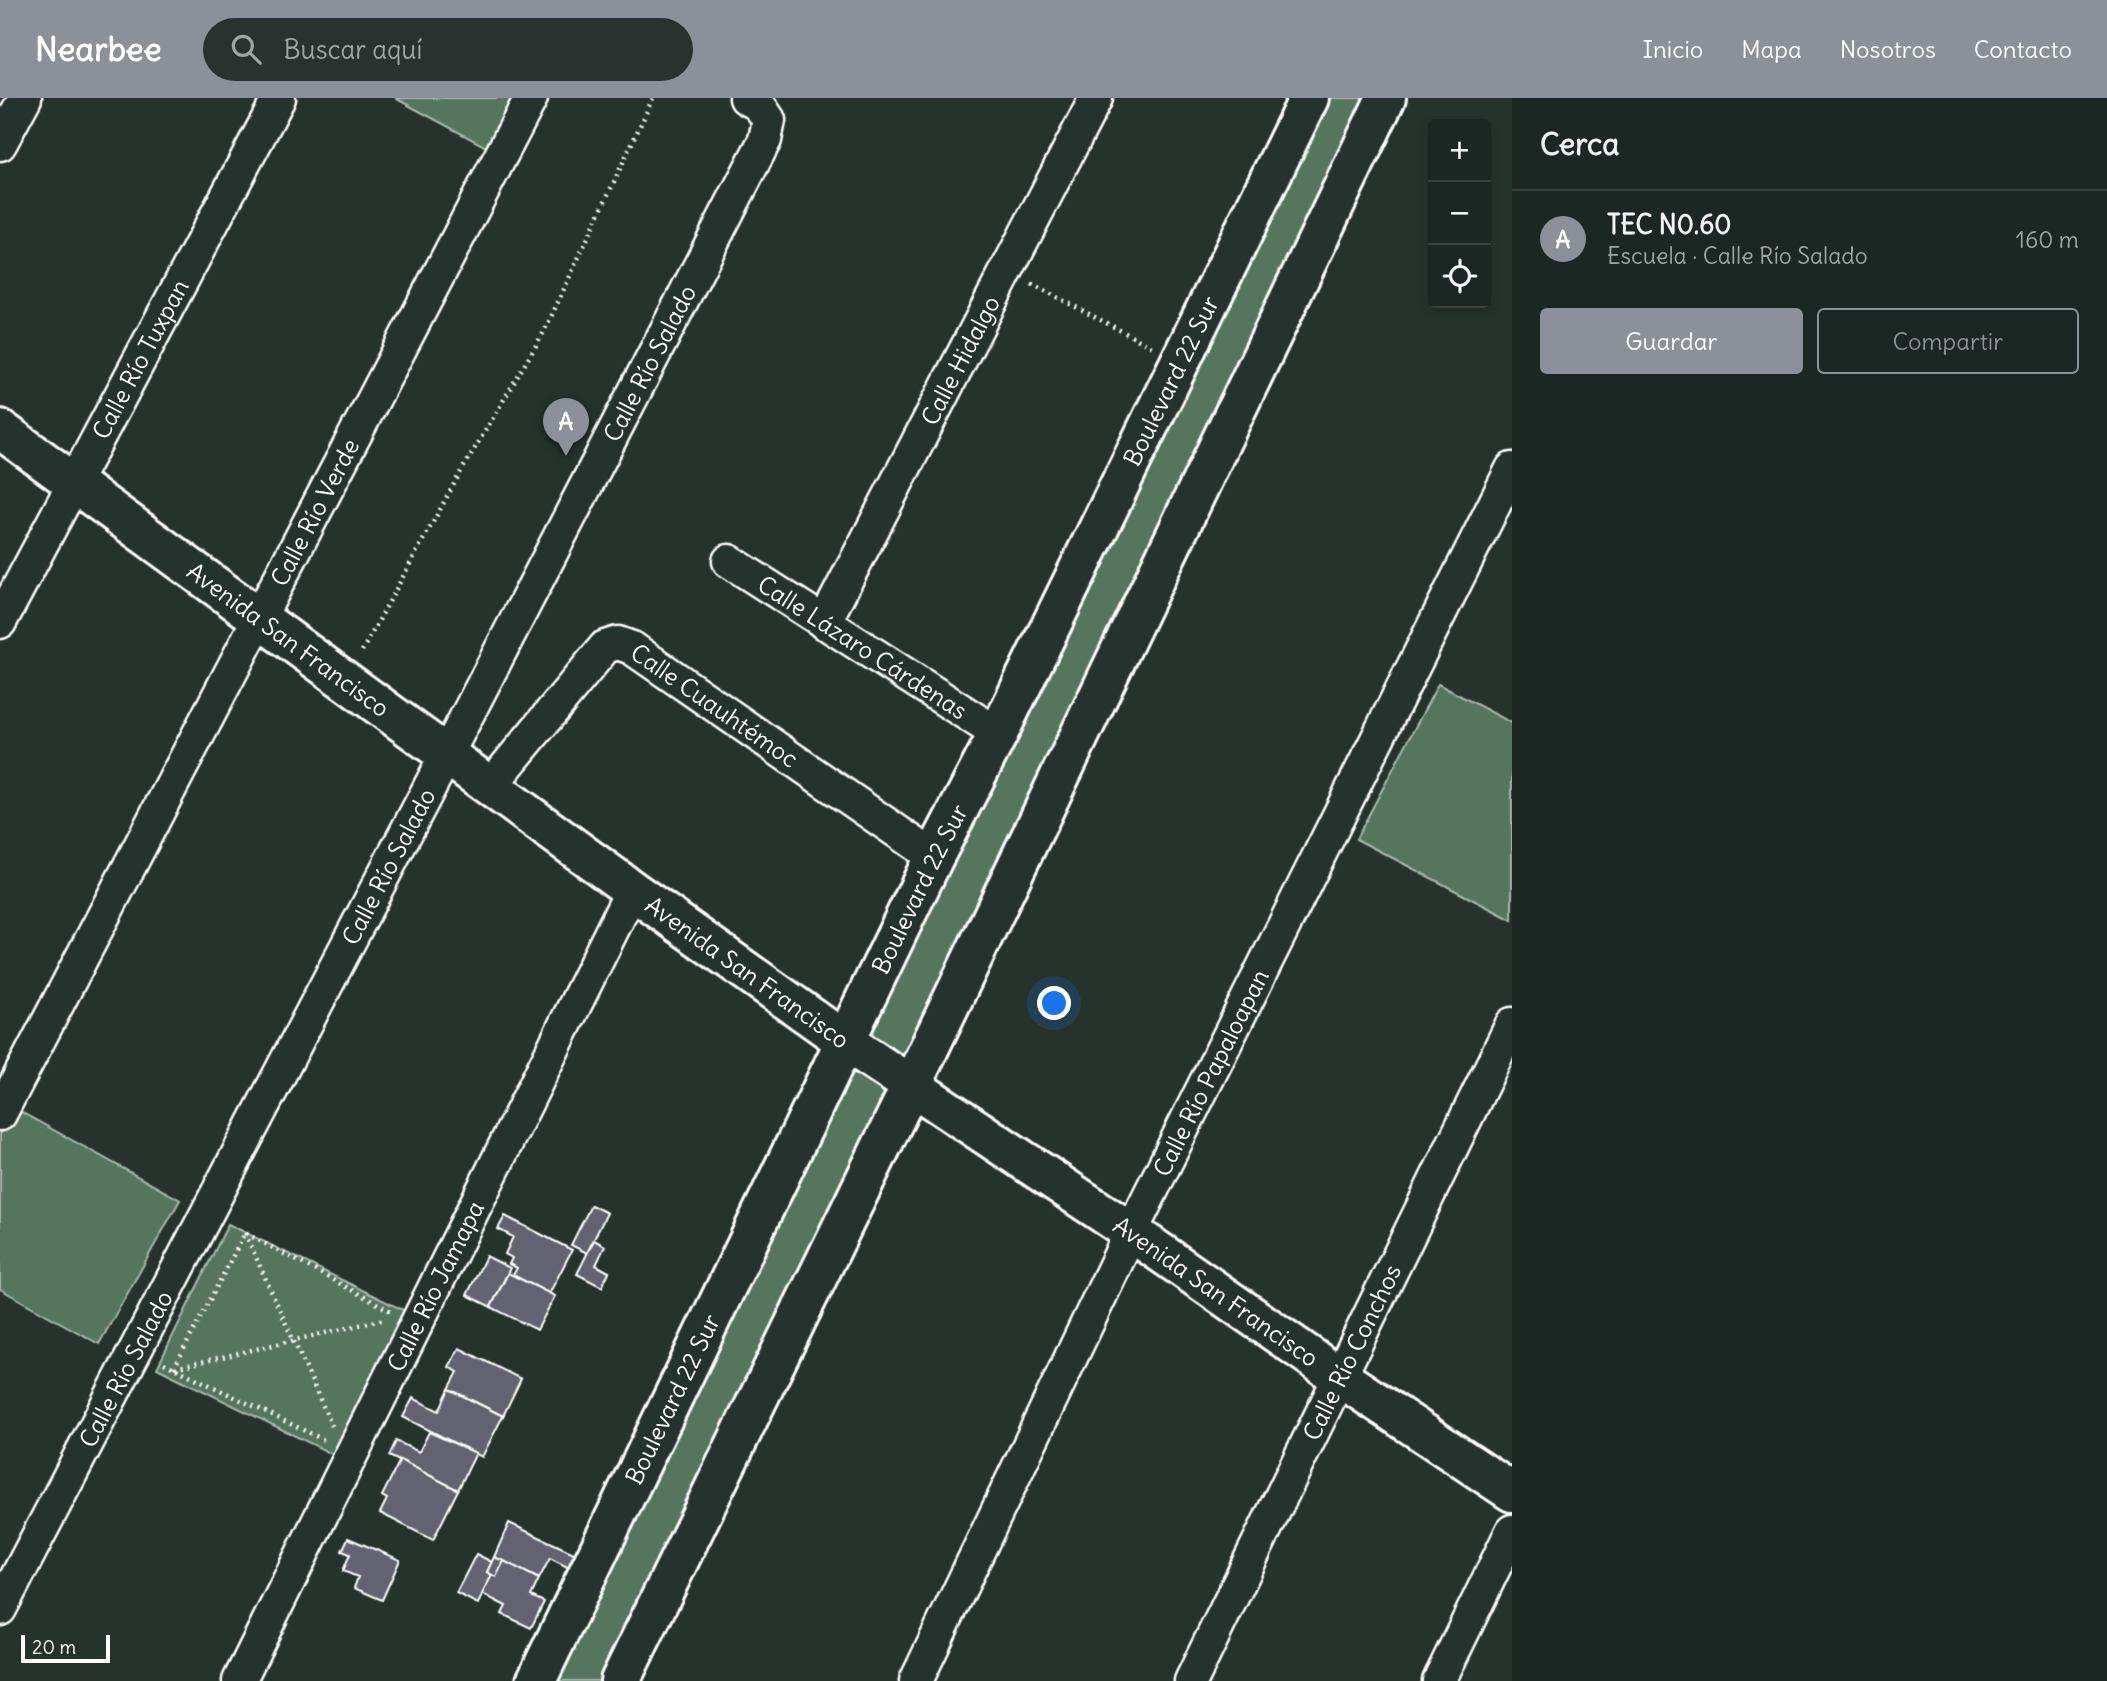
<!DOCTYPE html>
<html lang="es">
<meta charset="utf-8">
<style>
:root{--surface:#1c2622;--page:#29322f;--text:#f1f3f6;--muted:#a0a5a5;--line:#3a4340;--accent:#8c9099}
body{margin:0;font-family:Delius,sans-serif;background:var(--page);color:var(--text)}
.controls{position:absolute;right:21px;top:21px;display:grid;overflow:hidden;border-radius:7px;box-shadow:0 4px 10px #0003}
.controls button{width:63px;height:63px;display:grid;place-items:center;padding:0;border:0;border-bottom:2px solid var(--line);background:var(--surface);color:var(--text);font:35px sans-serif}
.scale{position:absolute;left:21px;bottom:18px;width:89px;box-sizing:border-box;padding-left:7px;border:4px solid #fff;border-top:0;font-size:19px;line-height:24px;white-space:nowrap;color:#fff;-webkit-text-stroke:5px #26332d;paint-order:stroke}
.you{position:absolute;left:1055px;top:906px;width:24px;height:24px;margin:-18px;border:5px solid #fff;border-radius:50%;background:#1a73e8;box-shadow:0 0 0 10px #1a73e833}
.badge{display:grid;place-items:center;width:46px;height:46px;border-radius:50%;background:var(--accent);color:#fff;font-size:23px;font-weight:700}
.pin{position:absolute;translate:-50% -58px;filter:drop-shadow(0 2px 4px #0008)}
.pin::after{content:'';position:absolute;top:37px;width:24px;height:21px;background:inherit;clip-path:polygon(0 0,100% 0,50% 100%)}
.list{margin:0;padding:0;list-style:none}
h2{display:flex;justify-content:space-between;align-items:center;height:91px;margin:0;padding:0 28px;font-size:30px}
h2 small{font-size:23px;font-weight:400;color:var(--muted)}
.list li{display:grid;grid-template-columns:46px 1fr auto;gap:21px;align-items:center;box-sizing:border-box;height:98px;padding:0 28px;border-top:2px solid var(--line)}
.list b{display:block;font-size:26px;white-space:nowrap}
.list p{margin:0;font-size:23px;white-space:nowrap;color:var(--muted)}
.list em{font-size:23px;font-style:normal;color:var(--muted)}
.actions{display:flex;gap:14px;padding:21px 28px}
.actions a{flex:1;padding:16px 0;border:2px solid var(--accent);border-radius:7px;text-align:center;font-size:24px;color:var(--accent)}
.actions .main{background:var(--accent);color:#fff}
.icon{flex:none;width:38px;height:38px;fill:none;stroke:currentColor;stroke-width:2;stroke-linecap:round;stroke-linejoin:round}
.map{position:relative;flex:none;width:1512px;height:1583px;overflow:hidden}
header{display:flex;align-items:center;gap:42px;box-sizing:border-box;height:98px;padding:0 35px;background:var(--accent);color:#fff}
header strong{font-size:33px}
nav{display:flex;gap:38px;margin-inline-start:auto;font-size:24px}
.search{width:490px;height:63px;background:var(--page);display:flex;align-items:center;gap:18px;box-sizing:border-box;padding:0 24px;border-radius:38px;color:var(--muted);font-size:26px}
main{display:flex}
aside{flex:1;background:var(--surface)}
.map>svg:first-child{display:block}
.green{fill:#55755f;stroke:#aabaaf;stroke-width:2}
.building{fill:#62626f;stroke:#fff;stroke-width:2}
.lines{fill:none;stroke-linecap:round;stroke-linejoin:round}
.street-casing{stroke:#fff;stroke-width:37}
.secondary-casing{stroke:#fff;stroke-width:44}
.path{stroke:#fff;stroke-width:4.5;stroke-dasharray:2 5;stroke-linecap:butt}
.street{stroke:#26332d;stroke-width:32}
.secondary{stroke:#26332d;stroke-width:38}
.labels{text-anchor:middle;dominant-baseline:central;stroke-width:7;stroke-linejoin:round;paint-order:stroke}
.street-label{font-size:24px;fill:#fff;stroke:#26332d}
</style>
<header>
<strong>Nearbee</strong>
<div class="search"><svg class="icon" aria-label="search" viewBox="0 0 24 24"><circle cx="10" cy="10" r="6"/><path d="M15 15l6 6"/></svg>Buscar aquí</div>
<nav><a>Inicio</a><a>Mapa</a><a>Nosotros</a><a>Contacto</a></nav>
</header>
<main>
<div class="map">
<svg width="1512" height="1583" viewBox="0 0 1512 1583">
<rect width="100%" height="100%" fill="#26332d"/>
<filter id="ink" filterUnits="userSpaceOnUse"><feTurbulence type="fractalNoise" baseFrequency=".0143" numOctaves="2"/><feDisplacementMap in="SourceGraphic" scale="14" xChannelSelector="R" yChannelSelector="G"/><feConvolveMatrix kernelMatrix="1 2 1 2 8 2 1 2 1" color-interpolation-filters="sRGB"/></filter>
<g filter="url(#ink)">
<!-- green -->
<g class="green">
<path d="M 395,0 L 513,0 L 486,49 Z"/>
<path d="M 1309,0 L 1386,0 L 620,1583 L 536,1583 Z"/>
<path d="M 1438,586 L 1512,625 L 1512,822 L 1356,741 Z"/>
<path d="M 12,1009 L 180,1102 L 99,1246 L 0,1191 L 0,1030 Z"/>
<path d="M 228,1126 L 409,1215 L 338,1359 L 157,1270 Z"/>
</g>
<!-- building -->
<g class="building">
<path d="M 591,1107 L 607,1115 L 587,1155 L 571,1147 Z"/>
<path d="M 505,1118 L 572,1152 L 549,1196 L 513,1177 L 517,1170 L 509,1166 L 512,1160 L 505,1156 L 513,1139 L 498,1131 Z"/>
<path d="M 594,1142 L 605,1148 L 596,1167 L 609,1174 L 602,1189 L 577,1176 Z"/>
<path d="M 486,1158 L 510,1170 L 491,1209 L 467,1197 Z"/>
<path d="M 508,1175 L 555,1198 L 537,1232 L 491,1209 Z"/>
<path d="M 459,1250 L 521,1281 L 503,1318 L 449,1291 L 458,1274 L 449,1269 Z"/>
<path d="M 449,1291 L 503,1318 L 482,1359 L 403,1319 L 413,1300 L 439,1313 Z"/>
<path d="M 429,1334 L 476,1355 L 458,1392 L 389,1358 L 396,1343 L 419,1354 Z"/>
<path d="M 400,1362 L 458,1392 L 433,1442 L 380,1415 L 387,1401 L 382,1398 Z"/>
<path d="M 509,1425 L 576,1456 L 569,1470 L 550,1460 L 539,1481 L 494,1459 Z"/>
<path d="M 348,1440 L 400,1462 L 382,1502 L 354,1490 L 358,1479 L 343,1473 L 350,1456 L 342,1453 Z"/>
<path d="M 476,1456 L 492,1464 L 487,1474 L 492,1477 L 478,1506 L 456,1495 Z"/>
<path d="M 494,1459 L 504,1463 L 496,1479 L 487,1474 Z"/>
<path d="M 504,1463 L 539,1481 L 531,1498 L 544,1504 L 531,1530 L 502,1516 L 506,1508 L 482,1496 L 492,1477 L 496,1479 Z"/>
</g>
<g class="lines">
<defs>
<g id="street">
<path d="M 0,46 L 25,0"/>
<path id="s1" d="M 729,463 L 998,636"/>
<path id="s2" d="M 0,524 L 279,0"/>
<path id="s3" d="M 824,525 L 1096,0"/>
<path id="s4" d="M 491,687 L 605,549 L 618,545 L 632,550 L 934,759"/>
<path id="s5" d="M 0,1016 L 531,0"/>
<path id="s6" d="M 0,1511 L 447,656 L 765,42 L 769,22 L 759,7 L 746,0"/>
<path id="s7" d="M 239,1583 L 632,792"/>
<path id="s8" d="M 916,1583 L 1131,1134 L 1512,371"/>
<path id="s9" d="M 1191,1583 L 1512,926"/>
<path d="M 1439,1583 L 1512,1433"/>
</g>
<g id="secondary">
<path id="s10" d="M 0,331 L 632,792 L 846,944 L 1131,1134 L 1341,1280 L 1512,1394"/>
<path id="s11" d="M 536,1583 L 934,759 L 998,636 L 1309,0"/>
<path d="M 620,1583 L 911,988 L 1386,0"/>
</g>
</defs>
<!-- street casing -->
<use href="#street" class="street-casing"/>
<!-- secondary casing -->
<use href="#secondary" class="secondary-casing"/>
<!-- path -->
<g class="path">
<path d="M 1032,186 L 1152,249"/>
<path d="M 362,553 L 459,377 L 544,234 L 653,0"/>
<path d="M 245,1135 L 332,1328"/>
<path d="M 164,1265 L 326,1343"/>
<path d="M 174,1270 L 245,1135 L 391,1213"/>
<path d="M 175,1270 L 385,1221"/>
</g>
<!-- street -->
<use href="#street" class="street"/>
<!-- secondary -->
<use href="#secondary" class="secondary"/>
</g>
</g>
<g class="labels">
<!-- street labels -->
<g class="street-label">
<text stroke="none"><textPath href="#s2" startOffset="298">Calle Río Tuxpan</textPath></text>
<text stroke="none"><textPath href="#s3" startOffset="296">Calle Hidalgo</textPath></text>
<text stroke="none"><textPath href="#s6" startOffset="1405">Calle Río Salado</textPath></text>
<text stroke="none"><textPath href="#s11" startOffset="1447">Boulevard 22 Sur</textPath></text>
<text stroke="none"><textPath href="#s5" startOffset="679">Calle Río Verde</textPath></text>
<text stroke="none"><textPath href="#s10" startOffset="357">Avenida San Francisco</textPath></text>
<text stroke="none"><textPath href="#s1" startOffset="159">Calle Lázaro Cárdenas</textPath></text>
<text stroke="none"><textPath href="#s4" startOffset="308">Calle Cuauhtémoc</textPath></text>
<text stroke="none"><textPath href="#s6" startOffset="838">Calle Río Salado</textPath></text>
<text stroke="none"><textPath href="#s11" startOffset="880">Boulevard 22 Sur</textPath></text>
<text stroke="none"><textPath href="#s10" startOffset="924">Avenida San Francisco</textPath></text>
<text stroke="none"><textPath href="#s8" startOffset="676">Calle Río Papaloapan</textPath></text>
<text stroke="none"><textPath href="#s7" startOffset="441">Calle Río Jamapa</textPath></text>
<text stroke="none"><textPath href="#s10" startOffset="1491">Avenida San Francisco</textPath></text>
<text stroke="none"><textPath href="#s9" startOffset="366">Calle Río Conchos</textPath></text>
<text stroke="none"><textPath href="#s6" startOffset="271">Calle Río Salado</textPath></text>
<text stroke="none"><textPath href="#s11" startOffset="313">Boulevard 22 Sur</textPath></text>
</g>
</g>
</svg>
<div class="controls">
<button>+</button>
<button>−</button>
<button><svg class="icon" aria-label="locate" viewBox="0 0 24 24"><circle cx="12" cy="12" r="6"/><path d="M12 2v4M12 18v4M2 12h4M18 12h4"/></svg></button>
</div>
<div class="scale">20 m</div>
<div class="you"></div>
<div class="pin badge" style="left:566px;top:358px">A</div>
</div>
<aside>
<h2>Cerca<small></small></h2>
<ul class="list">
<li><span class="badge">A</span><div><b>TEC N0.60</b><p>Escuela · Calle Río Salado</p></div><em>160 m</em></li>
</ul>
<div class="actions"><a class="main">Guardar</a><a>Compartir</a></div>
</aside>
</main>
